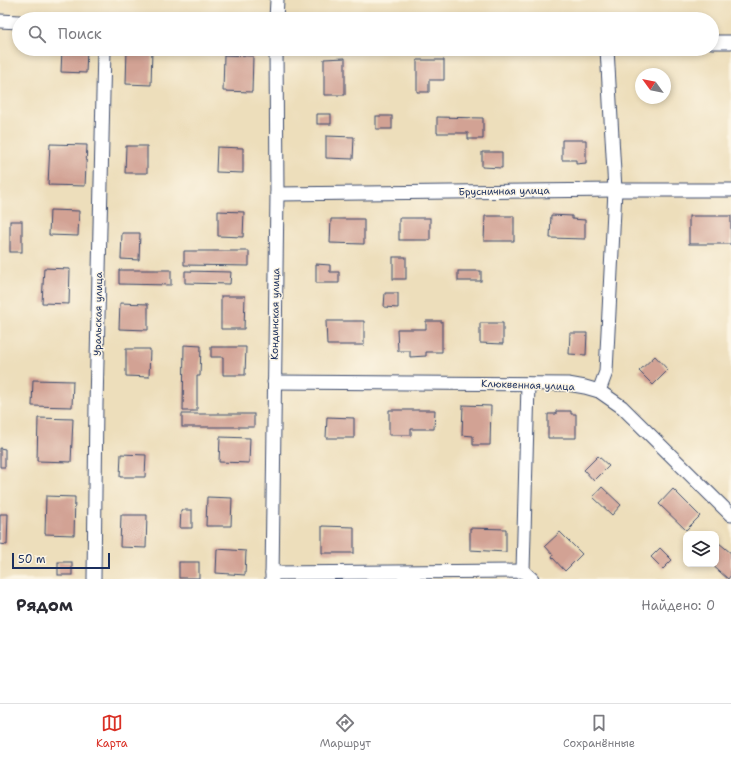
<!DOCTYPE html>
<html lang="ru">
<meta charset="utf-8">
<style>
:root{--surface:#fff;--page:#f2f2f3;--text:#2b2b33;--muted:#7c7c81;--line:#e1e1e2;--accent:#d93025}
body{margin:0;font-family:"Shantell Sans",sans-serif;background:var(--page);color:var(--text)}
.controls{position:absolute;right:12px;bottom:12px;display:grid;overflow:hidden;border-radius:8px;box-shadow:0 2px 6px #0003}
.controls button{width:36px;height:36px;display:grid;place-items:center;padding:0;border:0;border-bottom:1px solid var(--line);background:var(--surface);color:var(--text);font:20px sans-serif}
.compass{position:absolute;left:635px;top:68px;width:36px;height:36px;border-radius:50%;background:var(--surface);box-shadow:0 2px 6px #0003;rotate:303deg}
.scale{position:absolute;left:12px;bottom:10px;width:98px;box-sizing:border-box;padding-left:4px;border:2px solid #1b2f5e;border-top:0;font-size:11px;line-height:14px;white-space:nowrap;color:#1b2f5e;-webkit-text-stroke:3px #fcf5e5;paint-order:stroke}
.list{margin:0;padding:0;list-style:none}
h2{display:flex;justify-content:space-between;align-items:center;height:52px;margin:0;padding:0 16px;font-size:17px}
h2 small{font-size:13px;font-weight:400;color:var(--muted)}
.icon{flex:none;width:22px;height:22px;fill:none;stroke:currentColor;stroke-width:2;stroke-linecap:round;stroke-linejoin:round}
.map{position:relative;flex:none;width:731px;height:579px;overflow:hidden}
.search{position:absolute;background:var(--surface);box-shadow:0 2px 6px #0003;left:12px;right:12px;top:12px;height:44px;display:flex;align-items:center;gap:10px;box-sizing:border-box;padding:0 14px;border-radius:22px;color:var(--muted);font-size:15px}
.sheet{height:124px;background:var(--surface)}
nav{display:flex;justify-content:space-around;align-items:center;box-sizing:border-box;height:56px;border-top:1px solid var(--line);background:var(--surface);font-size:11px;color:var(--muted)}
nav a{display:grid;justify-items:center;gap:2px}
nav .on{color:var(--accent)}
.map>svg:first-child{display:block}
.building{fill:#d2a294}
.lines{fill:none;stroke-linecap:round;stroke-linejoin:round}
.minor-casing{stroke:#3a496c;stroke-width:15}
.minor{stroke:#fff;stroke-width:13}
.labels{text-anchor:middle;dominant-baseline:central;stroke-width:3;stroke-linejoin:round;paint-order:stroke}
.street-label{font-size:10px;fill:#1b2f5e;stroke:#fcf5e5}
</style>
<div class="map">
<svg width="731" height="579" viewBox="0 0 731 579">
<rect width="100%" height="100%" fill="#fcf5e5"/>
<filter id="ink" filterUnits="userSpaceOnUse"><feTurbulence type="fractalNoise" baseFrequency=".025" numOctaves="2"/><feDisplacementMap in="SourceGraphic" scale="8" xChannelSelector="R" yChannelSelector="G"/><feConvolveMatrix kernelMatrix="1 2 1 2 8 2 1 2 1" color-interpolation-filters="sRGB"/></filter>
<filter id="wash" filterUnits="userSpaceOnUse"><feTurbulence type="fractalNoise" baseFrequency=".012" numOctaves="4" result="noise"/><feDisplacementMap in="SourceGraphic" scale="16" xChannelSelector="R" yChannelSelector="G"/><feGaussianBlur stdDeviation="0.9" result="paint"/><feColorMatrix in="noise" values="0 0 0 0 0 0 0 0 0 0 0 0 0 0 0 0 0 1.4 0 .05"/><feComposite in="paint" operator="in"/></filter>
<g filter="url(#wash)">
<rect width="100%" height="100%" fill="#eddebb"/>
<g id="blocks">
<!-- building -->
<g class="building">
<path d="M 62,49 L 87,49 L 86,73 L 61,72 Z"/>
<path d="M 127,49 L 152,50 L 151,85 L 126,84 Z"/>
<path d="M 224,55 L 253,56 L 252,92 L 223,91 Z"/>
<path d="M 345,58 L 345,95 L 324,95 L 324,59 Z"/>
<path d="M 417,60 L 444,60 L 444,80 L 429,80 L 429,92 L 417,92 Z"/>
<rect x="317" y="114" width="14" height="10"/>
<rect x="376" y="116" width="16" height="13"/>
<path d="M 437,117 L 483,118 L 483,139 L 468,139 L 468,133 L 437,133 Z"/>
<path d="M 326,136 L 354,137 L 353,159 L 326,158 Z"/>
<path d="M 562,140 L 586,140 L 586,163 L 576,164 L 576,160 L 562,160 Z"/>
<path d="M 50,144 L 87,145 L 85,186 L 48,185 Z"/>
<path d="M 126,146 L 147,146 L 147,173 L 125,173 Z"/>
<path d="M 217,147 L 243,148 L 243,173 L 216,172 Z"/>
<path d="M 482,152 L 502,152 L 502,168 L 482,167 Z"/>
<path d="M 50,210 L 79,211 L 78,236 L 49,235 Z"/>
<path d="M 218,211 L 244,212 L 243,237 L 218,236 Z"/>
<path d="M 551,215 L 572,216 L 572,219 L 585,220 L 585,239 L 550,238 Z"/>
<path d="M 485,216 L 514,216 L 514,241 L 484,241 Z"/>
<rect x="689" y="216" width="42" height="28"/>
<rect x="399" y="218" width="31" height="22"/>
<path d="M 331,219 L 364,219 L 364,244 L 330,243 Z"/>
<rect x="10" y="221" width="12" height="31"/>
<path d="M 122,233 L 140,233 L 139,260 L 121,259 Z"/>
<path d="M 184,251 L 249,251 L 249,266 L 184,265 Z"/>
<rect x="393" y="257" width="13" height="22"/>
<path d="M 316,264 L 330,265 L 330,272 L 339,272 L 339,283 L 316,283 Z"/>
<path d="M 44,268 L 70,269 L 69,304 L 42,303 Z"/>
<path d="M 119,270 L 171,270 L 171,285 L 119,284 Z"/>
<path d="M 185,271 L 231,272 L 230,284 L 185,283 Z"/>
<rect x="458" y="271" width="23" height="10"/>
<path d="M 385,293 L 398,293 L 398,308 L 384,307 Z"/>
<path d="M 221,296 L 245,296 L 244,329 L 221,329 Z"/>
<path d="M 120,303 L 148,304 L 148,330 L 119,329 Z"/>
<path d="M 326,321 L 364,321 L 364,345 L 327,345 Z"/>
<path d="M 426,321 L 442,321 L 442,352 L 426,352 L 426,356 L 410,357 L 410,351 L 398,351 L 397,329 L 426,329 Z"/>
<path d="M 480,323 L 503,323 L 503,344 L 480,343 Z"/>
<path d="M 570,333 L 587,333 L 586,355 L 569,354 Z"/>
<path d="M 184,345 L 201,346 L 200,376 L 197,376 L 197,411 L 183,411 Z"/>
<path d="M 211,347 L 246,347 L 245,375 L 223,375 L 223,357 L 211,357 Z"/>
<path d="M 126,349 L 150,349 L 149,377 L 126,376 Z"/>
<path d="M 655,356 L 668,370 L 653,385 L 639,371 Z"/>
<path d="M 33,380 L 73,381 L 72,407 L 32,406 Z"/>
<path d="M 463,405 L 491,406 L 490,445 L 473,445 L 473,436 L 462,435 Z"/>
<path d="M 389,410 L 435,410 L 434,429 L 411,429 L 411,435 L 389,435 Z"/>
<path d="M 556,411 L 571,411 L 571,414 L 576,414 L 576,438 L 548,438 L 548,414 L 556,414 Z"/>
<rect x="182" y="414" width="72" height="13"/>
<path d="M 327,417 L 354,418 L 354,438 L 326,438 Z"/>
<path d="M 38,418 L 73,419 L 71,462 L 37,461 Z"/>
<path d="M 220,437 L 250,438 L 249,463 L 219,462 Z"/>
<path d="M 0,448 L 5,449 L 5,467 L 0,467 Z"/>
<path d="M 121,454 L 146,455 L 145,477 L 120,477 Z"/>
<path d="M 598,456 L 609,466 L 594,481 L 584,470 Z"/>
<path d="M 602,487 L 621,505 L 612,515 L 593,497 Z"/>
<path d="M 673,489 L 700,516 L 686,530 L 659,504 Z"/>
<path d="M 46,496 L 75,497 L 74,535 L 45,534 Z"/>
<path d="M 207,497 L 232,498 L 231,526 L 206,526 Z"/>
<path d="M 181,510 L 192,510 L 192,528 L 180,528 Z"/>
<path d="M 0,514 L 8,514 L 7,545 L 0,544 Z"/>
<path d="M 121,515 L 147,515 L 146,548 L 120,547 Z"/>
<path d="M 322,526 L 354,527 L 354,553 L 322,553 Z"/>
<path d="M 470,528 L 506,529 L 506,552 L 470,550 Z"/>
<path d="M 560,532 L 582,554 L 565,571 L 552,557 L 553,555 L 545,546 Z"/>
<path d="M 719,543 L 731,553 L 731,575 L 728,579 L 711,564 L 716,564 L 716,546 Z"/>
<path d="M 660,548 L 672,560 L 663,569 L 651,557 Z"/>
<path d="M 217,549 L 246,551 L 245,575 L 216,573 Z"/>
<rect x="58" y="562" width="14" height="13"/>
<rect x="179" y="562" width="20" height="16"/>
</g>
</g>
</g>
<g filter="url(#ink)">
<use href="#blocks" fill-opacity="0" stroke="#3a496c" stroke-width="1"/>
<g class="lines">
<defs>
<g id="minor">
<path d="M 276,19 L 277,0"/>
<path d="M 0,21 L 19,22"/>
<path d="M 712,42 L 731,42"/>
<path d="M 277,194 L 615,190 L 731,190"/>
<path d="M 274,382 L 568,384 L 585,387 L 599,391 L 622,407 L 731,515"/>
<path d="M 599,391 L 606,372 L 615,190 L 607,49"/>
<path d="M 523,571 L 528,384"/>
<path d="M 272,573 L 523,571 L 532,579"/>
<path d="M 94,579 L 96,405 L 104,49"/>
<path d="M 272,579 L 277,194 L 276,49"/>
</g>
</defs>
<!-- minor casing -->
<use href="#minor" class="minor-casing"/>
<!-- minor -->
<use href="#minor" class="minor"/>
</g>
</g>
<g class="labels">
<!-- street labels -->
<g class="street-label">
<text transform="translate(504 191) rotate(-1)">Брусничная улица</text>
<text transform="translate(98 314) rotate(-89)">Уральская улица</text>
<text transform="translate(275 314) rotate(-89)">Кондинская улица</text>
<text transform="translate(528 385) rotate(2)">Клюквенная улица</text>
</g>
</g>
</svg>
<div class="controls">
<button><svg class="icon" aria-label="layers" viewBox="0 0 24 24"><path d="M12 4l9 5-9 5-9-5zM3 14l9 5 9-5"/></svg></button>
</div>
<svg class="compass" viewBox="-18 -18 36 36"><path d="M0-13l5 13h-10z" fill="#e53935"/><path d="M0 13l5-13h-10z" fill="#7c7c81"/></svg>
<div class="scale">50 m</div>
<div class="search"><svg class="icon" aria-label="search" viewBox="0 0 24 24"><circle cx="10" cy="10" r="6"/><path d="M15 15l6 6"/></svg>Поиск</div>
</div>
<section class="sheet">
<h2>Рядом<small>Найдено: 0</small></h2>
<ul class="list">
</ul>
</section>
<nav>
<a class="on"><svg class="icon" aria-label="map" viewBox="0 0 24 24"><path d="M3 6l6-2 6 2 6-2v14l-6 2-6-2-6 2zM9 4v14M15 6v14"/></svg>Карта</a>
<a><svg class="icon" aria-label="directions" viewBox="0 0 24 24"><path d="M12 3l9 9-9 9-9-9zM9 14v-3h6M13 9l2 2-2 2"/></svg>Маршрут</a>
<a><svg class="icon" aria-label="saved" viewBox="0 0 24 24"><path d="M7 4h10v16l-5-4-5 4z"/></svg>Сохранённые</a>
</nav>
